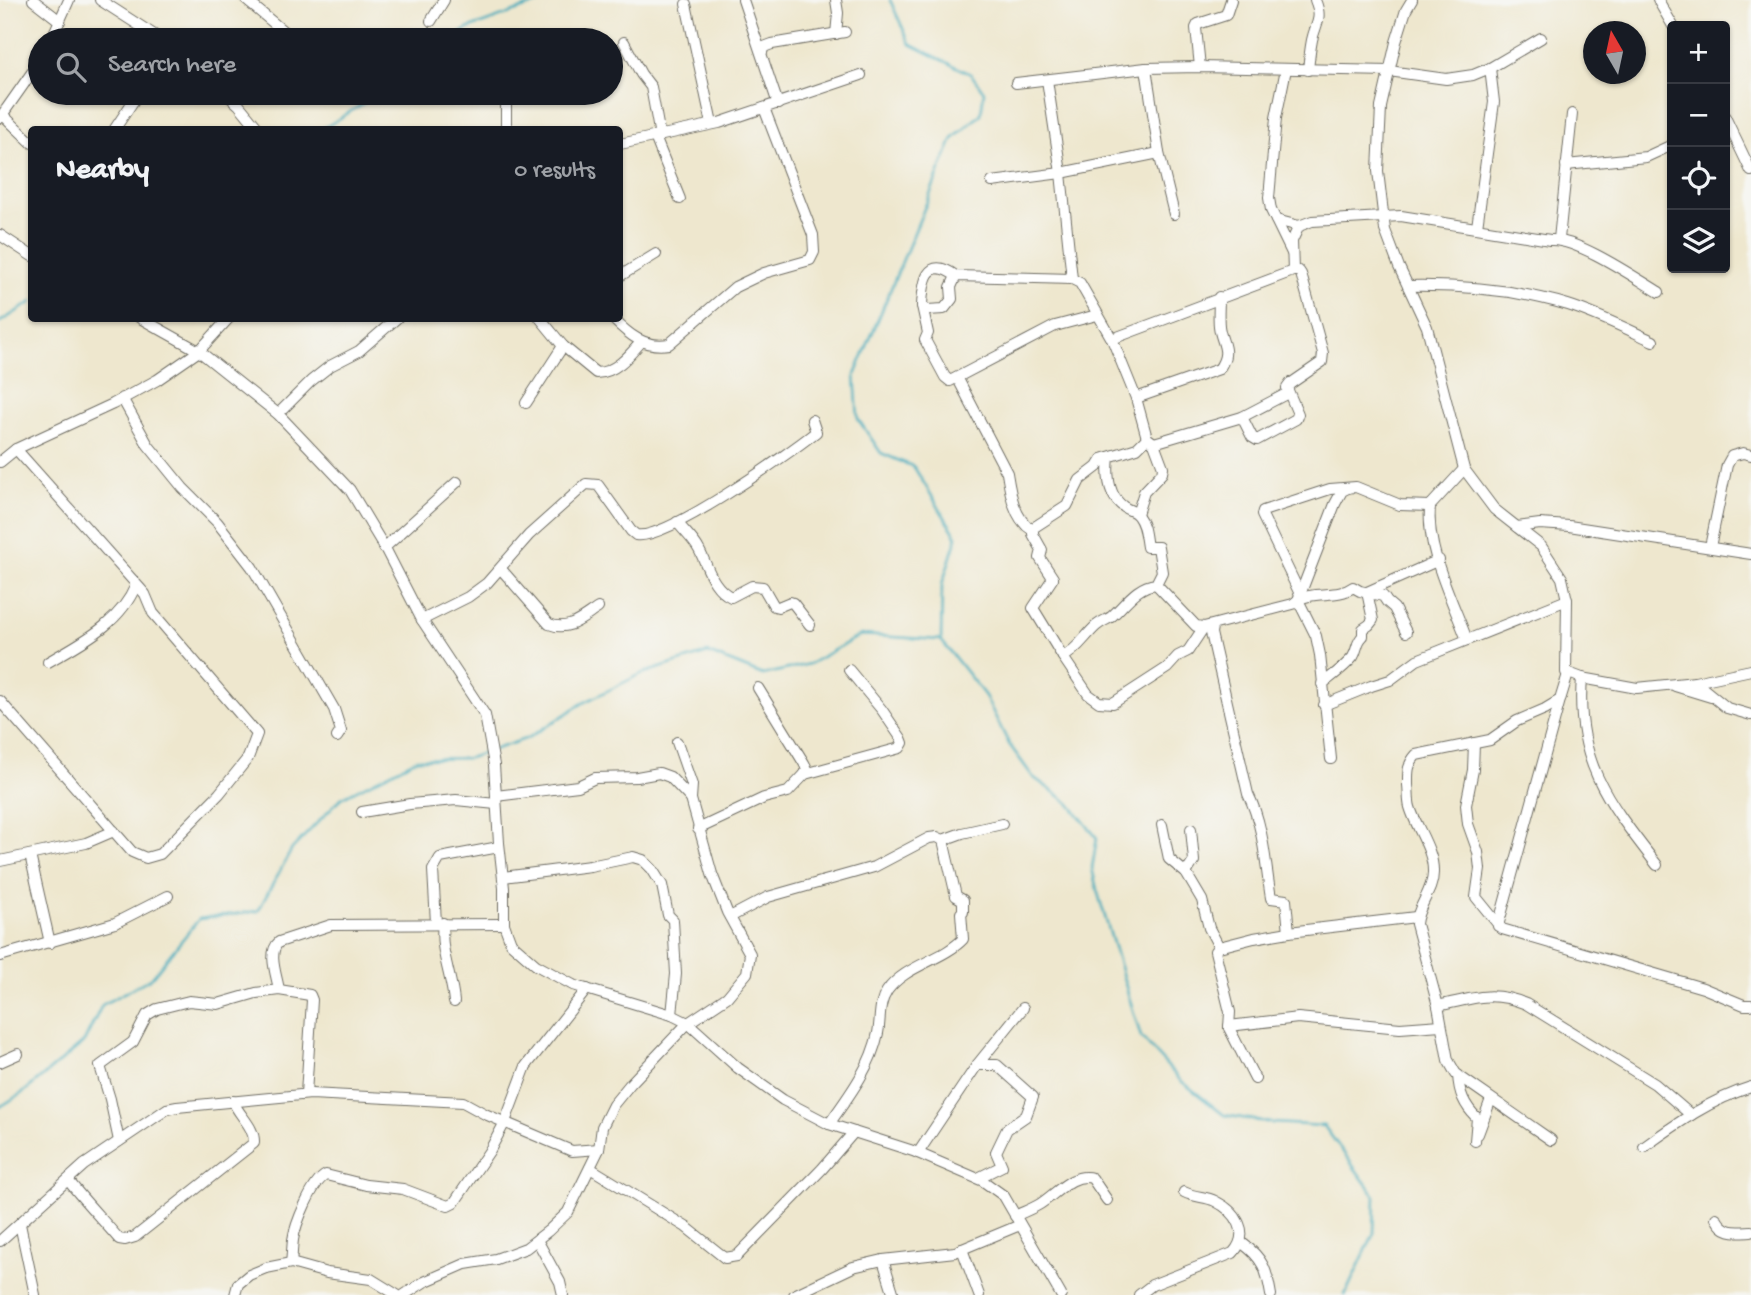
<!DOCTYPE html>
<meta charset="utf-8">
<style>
:root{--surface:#171b24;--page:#20242c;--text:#f1f3f6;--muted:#9ea1a6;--line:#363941}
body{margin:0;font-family:"Gochi Hand",sans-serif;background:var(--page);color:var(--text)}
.controls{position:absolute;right:21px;top:21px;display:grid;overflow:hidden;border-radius:7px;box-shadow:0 2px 5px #0004}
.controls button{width:63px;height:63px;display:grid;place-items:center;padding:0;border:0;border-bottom:2px solid var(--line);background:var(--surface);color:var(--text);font:35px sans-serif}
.compass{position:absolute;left:1583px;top:21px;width:63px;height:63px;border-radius:50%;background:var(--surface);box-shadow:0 2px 5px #0004;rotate:351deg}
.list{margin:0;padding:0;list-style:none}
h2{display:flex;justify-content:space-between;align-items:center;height:91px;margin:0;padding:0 28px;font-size:30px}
h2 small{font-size:23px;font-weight:400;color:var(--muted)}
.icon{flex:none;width:38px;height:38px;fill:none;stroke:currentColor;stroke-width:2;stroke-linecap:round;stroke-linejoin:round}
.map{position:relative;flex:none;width:1751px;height:1295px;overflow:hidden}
.search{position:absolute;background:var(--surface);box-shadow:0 2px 5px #0004;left:28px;top:28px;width:595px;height:77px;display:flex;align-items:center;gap:18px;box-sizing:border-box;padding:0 24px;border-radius:38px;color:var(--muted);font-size:26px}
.panel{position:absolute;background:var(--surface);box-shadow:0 2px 5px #0004;left:28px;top:126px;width:595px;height:196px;border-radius:7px}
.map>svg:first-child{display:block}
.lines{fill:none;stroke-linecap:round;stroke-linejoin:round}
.stream{stroke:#3daabc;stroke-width:2.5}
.minor-casing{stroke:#6f6d64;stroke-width:12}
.minor{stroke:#fff;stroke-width:10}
</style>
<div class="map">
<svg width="1751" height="1295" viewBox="0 0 1751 1295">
<rect width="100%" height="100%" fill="#f6f6f2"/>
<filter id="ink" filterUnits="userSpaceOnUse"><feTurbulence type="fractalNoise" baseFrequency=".0143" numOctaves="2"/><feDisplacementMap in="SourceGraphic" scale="14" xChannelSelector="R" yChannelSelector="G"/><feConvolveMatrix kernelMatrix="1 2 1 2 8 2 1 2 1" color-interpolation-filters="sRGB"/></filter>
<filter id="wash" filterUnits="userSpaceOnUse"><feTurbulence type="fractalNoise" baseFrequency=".00686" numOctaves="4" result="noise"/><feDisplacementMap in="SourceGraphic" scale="28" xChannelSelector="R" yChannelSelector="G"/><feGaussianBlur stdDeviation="1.57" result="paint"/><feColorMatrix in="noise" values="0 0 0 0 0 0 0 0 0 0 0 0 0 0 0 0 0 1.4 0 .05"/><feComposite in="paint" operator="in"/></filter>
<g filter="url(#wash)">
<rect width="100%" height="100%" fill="#eee7ce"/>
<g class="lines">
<!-- stream -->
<g class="stream">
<path d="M 890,0 L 910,44 L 971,74 L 984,92 L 981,114 L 953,139 L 855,375 L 858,419 L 881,453 L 914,467 L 957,537 L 942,585 L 941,640 L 985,696 L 1009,744 L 1033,777 L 1069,803 L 1097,838 L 1092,868 L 1097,890 L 1141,1037 L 1180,1080 L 1224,1115 L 1272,1123 L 1324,1126 L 1375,1196 L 1374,1233 L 1345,1295"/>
<path d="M 450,40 L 467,29 L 547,0"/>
<path d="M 321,130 L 380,93"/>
<path d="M 0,322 L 32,302"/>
<path d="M 0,1107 L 24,1092 L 84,1042 L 102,1005 L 151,978 L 199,919 L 258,911 L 292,849 L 341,798 L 417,759 L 469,758 L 528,738 L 583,703 L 641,674 L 708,653 L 763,675 L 809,664 L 861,635 L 941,640"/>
</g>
</g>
</g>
<g filter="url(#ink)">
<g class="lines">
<defs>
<g id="minor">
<path d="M 33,0 L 60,21"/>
<path d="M 100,0 L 162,40"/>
<path d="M 246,0 L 294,40"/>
<path d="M 743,0 L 778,104"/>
<path d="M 836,0 L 838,13 L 836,34"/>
<path d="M 1412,0 L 1406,10 L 1396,42 L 1381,107 L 1378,171 L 1385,230 L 1399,267 L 1427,327 L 1464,469 L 1494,509 L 1541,546 L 1562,578 L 1567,600 L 1566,672 L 1582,678 L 1637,688 L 1695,682 L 1751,670"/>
<path d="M 1658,0 L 1673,26"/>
<path d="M 686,4 L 712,124"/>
<path d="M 431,21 L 444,0"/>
<path d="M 51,40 L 69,0"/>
<path d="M 624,42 L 641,74 L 651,87 L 660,136"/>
<path d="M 762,52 L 764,47 L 772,44 L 845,32"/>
<path d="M 1200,67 L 1196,28 L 1198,24 L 1226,15 L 1231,0"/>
<path d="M 1146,68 L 1159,153 L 1174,214"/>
<path d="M 1286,69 L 1276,118 L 1269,198 L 1271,210 L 1292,253"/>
<path d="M 1308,70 C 1309,60 1310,50 1312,40 C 1316,22 1323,19 1315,0"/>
<path d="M 1047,80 L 1061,173 L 1072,279"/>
<path d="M 1016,83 L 1146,68 L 1200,67 L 1389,71 L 1446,79 L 1473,75 L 1490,68 L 1541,38"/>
<path d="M 225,93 L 239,105 L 257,127"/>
<path d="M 504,93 L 506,105 L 506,130"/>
<path d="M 3,115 L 32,143"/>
<path d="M 1725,117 L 1751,171"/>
<path d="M 0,118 L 40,61"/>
<path d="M 114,130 L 136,97"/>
<path d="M 655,137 L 680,199"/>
<path d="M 620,144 L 719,123 L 861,75"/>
<path d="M 1566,165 L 1646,157 L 1672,145"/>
<path d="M 992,182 L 1061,173 L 1159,153"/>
<path d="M 1276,220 L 1299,226 L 1312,221 L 1401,216 L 1550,240 C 1577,238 1634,277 1659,292"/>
<path d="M 1477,227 L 1494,102 L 1490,68"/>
<path d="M 0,235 L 32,256"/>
<path d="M 1559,239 L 1572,114"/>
<path d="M 1293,271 L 1292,241 L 1299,226"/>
<path d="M 620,276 L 656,254"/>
<path d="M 956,276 L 951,287 L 952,299 L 944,309 L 927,310 L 922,306 C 923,283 926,254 956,276 L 1072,279 L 1080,283 L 1112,339 L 1136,398 L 1147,438 L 1154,443 L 1163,467 L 1162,473 L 1144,492 L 1137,514"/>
<path d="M 1408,286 C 1460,285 1517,290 1568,305 C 1597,314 1625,328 1653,341"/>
<path d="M 922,306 L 928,333 L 925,340 L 945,377 L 950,381 L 1055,326 L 1097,315"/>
<path d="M 140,318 L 199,351 L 278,414 L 350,490 L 386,550 L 422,620 L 485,715 L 494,765 L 499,843 L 504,888 L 504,924 L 511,943 L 536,965 L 573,985 L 672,1015 L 688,1023 L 738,1068 L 783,1100 L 829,1124 L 913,1151 L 983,1181 L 1004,1196 L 1061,1295"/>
<path d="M 540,318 L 563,346 L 596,373 C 615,373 629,356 641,342"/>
<path d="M 612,318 C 629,335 644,348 669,344 L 735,287 L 764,273 L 810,260 L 814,252 L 813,235 L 764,108"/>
<path d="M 1112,339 L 1293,271 L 1299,271 L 1301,274 L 1323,353 L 1322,362 L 1290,384 L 1287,388 L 1298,414 L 1296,419 L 1257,440 L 1252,437 L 1242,417"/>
<path d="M 958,379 L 1007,473 C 1010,492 1014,519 1032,530"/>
<path d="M 122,398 L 148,445 L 183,488 L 217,522 L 252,567 L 334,709 L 341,731 L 337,737"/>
<path d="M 1136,398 L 1219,369 C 1232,350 1221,344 1219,326 C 1218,316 1219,307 1219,297"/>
<path d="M 526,403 L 563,346"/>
<path d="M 278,414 L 311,381 L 330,366 L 359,351 L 397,318"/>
<path d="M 1154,443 L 1242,417 L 1288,393"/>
<path d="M 1109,457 C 1107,474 1108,496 1124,507 C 1129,511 1134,510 1138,516 C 1145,525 1145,536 1147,547 L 1158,547 L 1162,572 L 1156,584 C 1136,586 1125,605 1111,617 C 1106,620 1101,622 1096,626 C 1084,637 1078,649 1063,657 L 1088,694 L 1099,702 L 1113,703 L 1167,668 L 1178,656 L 1188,651 L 1204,627"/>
<path d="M 0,462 L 16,449 L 113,404 L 157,380 L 199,351 L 229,318"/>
<path d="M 1430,506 C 1426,551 1452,599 1467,640"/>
<path d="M 677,522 C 683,530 693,539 698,548 C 708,565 711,587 731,597 L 752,586 L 763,587 L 774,606 L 778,607 L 790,602 L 793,603 L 810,625"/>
<path d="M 1517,527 L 1540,524 L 1569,526 L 1751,554"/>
<path d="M 1710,547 L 1727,465 L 1732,456 L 1743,453 L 1751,455"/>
<path d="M 384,548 L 457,482"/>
<path d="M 501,569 L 549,624 C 569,632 582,618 598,608"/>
<path d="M 1156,584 L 1196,626 L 1204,627 L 1293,604 C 1311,588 1336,600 1353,587 L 1360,591 L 1383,596 L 1387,602 L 1394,608 L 1406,632"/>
<path d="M 1367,592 L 1439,560"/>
<path d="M 1300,594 L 1262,515 L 1263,511 L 1330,489 L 1356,487 L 1400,505 L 1430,506 L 1464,469"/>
<path d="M 422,620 L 468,597 L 487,583 L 529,535 L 586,484 L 598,485 L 631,531 L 636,535 C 666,541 788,454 816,432 L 812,420"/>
<path d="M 1212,627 L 1211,633 L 1248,794 C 1264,826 1265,863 1271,898 L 1286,900 L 1289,932"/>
<path d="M 1063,657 L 1033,608 L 1053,578 L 1040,558 L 1042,550 L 1033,534 L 1033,528 L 1067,506 L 1080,480 L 1097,467 L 1102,459 L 1137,448 L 1147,438"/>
<path d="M 48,662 C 82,642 120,624 136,585"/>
<path d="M 1582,678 C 1575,762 1609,803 1657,865"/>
<path d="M 1695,682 L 1727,708 L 1751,715"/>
<path d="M 1322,684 C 1332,676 1345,667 1353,657 C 1358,649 1356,642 1363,636 L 1363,629 L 1369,625 L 1373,620 L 1367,592"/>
<path d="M 1675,686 L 1711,697"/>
<path d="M 758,688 L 804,763 L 807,769 L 805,774"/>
<path d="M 0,701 L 132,852 L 146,858 L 160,854 L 219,794 L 248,758 L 257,734 L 153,613 L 145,594 L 16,449"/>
<path d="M 1324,705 L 1371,686 L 1390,680 L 1417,660 L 1567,600"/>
<path d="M 1474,743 L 1473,770 L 1466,805 L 1468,824 L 1478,852 L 1480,869 L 1476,897 L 1502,929 L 1703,988 L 1744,1005 L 1751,1005"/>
<path d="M 1331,759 L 1320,655 L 1316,636 L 1298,600 L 1335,504 L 1342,491 L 1348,488"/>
<path d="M 496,796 L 578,786 L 595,778 L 637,777 L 659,773 L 670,777 L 691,799"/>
<path d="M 362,812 L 410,804 L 456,800 L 496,804"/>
<path d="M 1162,825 L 1169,859 L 1186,873 L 1202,900 L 1209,928 L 1219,947"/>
<path d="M 698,829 L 764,798 L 788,792 L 805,774 L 900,748 L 903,743 L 901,738 L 882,710 L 849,670"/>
<path d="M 30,855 L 50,943"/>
<path d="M 0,861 L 86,843 L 114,831"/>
<path d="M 1186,873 L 1194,861 L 1191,829"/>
<path d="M 503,877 L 590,866 L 633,857 L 643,860 L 652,869 L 662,885 L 668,915 L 673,920 L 676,974 L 672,1015"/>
<path d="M 730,917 L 768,897 L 874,867 L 929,838 L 937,837 L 943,840 L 962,833 L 1002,824"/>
<path d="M 436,923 L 433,870 L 440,858 L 499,847"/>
<path d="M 443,923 C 439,950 452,976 454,1002"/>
<path d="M 1498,926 L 1560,700"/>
<path d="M 0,956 L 115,923 L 168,896"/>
<path d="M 279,990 C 277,976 267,952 279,942 L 331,925 L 504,924"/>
<path d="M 1438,1006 C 1473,998 1492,990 1526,1004 L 1655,1084 L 1691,1115"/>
<path d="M 1229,1026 L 1298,1018 L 1400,1028 L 1441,1025"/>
<path d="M 0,1062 L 18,1054"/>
<path d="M 977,1065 L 997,1065 L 1033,1097 L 1026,1116 L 1007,1129 L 996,1152 L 1002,1166 L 978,1178"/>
<path d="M 1458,1075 C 1459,1093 1464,1105 1477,1118 L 1475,1141"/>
<path d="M 1255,1079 L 1229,1028 L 1230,1012 L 1215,951 L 1219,947 L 1254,938 L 1289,932 L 1416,917"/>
<path d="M 829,1124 C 849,1096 871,1067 878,1033 C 881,1018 878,1005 887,991 C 904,966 943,960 963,939 L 961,913 L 963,912 L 963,900 L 956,896 L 943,840"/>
<path d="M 1478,1134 L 1491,1099"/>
<path d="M 1551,1140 L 1456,1074 L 1448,1060 L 1438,1006 L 1416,924 C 1417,906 1433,892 1433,873 C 1434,850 1416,828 1410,807 C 1408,800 1409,792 1408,785 C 1408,773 1407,765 1416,755 L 1490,740 L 1517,721 L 1545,709 L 1560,700 L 1568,674"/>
<path d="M 119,1141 L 110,1099 L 100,1066 L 133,1042 L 147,1015 L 157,1009 L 189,1001 L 218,1004 L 256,993 L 279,990 L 310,995 L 312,1000 L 306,1094"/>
<path d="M 1644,1147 C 1677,1123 1712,1099 1751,1087"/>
<path d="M 918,1153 L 977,1065 L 1023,1008"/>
<path d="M 590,1168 L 686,1227 L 725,1258 L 737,1256 L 822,1169 L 854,1132"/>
<path d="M 68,1180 C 84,1201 102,1219 119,1239 L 125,1240 L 135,1237 L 254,1143 C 255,1127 239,1116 233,1101"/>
<path d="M 1015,1216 C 1023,1212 1032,1209 1040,1204 C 1056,1194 1073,1172 1092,1178 L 1107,1200"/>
<path d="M 1716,1218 C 1724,1234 1735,1232 1751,1231"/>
<path d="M 20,1224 L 35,1295"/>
<path d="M 537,1240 L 560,1282 L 563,1295"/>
<path d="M 0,1241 L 84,1165 L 167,1109 L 177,1107 L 311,1094 L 463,1102 L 485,1114 L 572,1151 L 599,1149"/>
<path d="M 1242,1243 C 1263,1258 1267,1270 1271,1295"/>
<path d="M 962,1249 L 979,1295"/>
<path d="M 883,1260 L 894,1295"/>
<path d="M 291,1263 C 292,1256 292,1248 293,1240 C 295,1225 312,1182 326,1175 L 366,1185 L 403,1189 L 448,1206 L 454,1203 L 490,1150 L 505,1122 L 526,1066 L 587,989"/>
<path d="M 235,1295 L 238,1284 L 249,1275 L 266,1268 L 291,1263 L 327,1273 L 371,1279 L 397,1295"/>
<path d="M 404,1295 L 424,1282 L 465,1264 L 496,1259 L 526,1248 L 548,1231 L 568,1212 L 599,1149 L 602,1127 L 613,1105 L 631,1083 L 688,1023 L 727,997 L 747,973 L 750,954 L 727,912 L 712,874 L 691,799 L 692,785 L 677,742"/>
<path d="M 794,1295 L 853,1267 L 883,1260 L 955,1252 L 1020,1225"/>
<path d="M 1139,1295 L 1152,1285 L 1233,1253 C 1251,1233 1237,1212 1215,1201 C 1205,1196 1196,1198 1184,1192"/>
</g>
</defs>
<!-- minor casing -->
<use href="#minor" class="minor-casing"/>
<!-- minor -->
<use href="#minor" class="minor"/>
</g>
</g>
</svg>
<div class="controls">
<button>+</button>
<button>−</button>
<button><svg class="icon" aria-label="locate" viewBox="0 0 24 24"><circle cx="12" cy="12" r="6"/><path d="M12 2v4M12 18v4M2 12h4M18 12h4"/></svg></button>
<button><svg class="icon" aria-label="layers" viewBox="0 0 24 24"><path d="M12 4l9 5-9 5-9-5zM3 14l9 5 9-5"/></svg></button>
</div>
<svg class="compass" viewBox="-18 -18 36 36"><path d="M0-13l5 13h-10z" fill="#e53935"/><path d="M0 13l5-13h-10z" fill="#9ea1a6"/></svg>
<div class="search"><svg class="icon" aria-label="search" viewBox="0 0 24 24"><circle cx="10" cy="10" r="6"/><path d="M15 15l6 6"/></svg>Search here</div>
<section class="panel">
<h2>Nearby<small>0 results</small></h2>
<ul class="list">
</ul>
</section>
</div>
